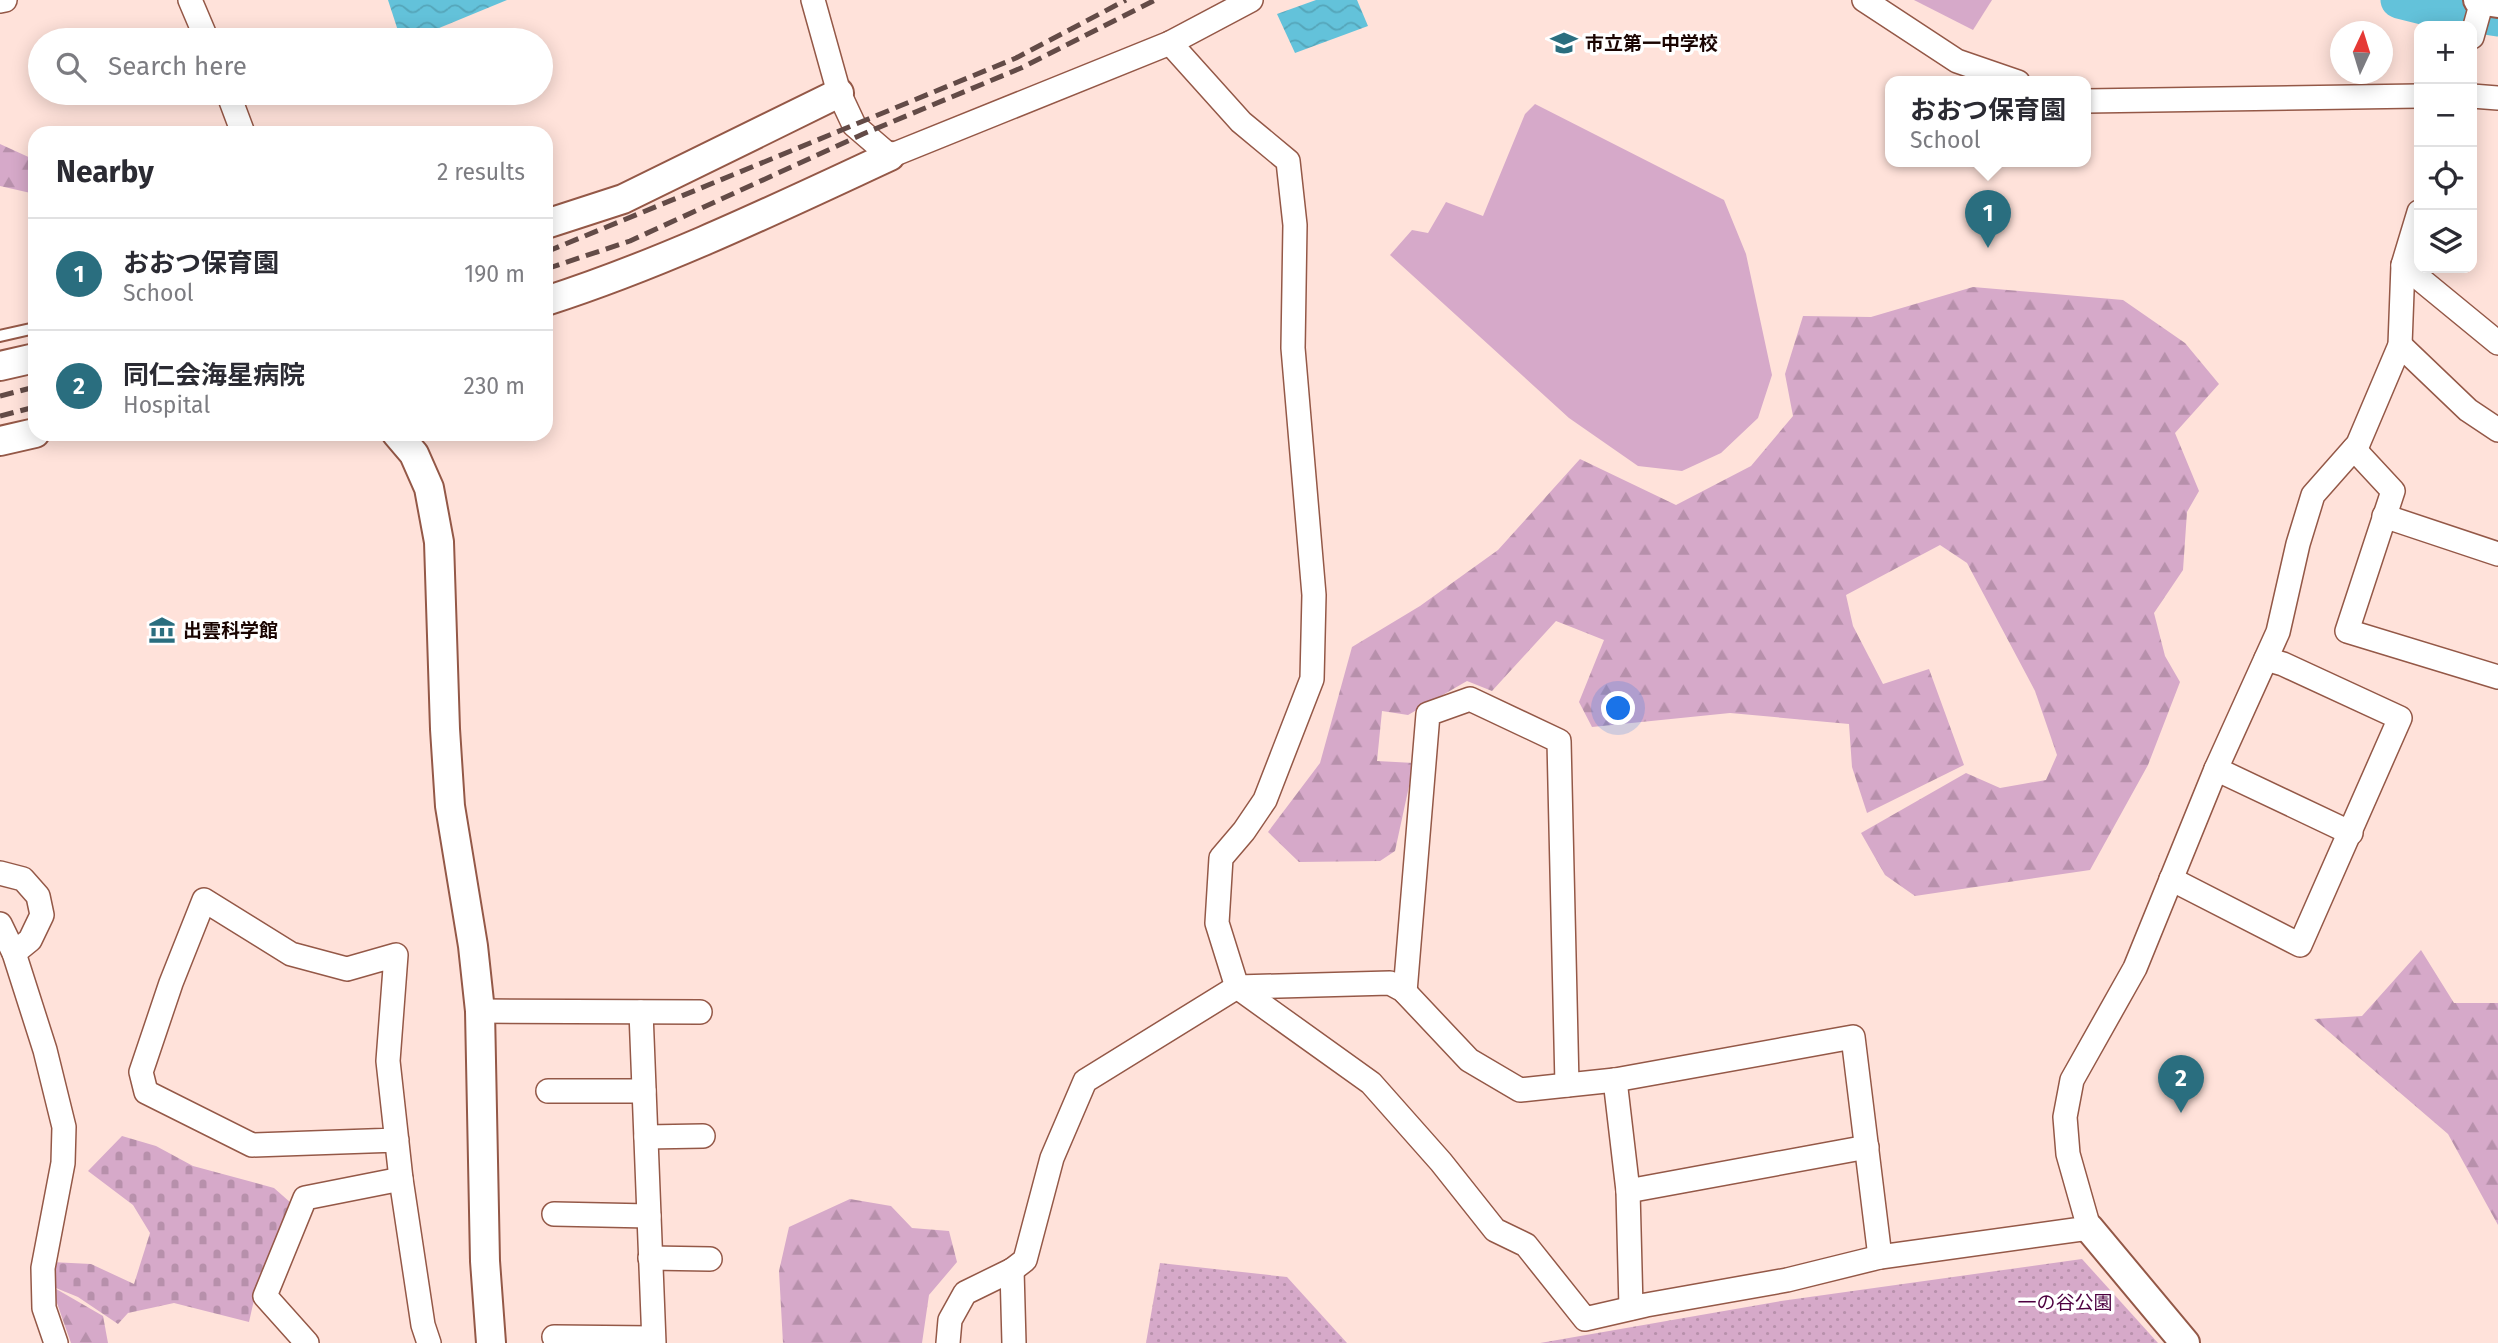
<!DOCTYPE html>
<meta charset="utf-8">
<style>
:root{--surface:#fff;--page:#f2f2f3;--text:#2b2b33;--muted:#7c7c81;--line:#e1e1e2;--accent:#2a6e7f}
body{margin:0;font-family:"Fira Sans","Noto Sans JP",sans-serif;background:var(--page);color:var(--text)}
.controls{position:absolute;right:21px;top:21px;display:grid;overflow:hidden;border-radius:14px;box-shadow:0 4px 18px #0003}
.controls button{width:63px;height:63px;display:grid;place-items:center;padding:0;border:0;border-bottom:2px solid var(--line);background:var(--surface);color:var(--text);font:35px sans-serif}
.compass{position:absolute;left:2330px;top:21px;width:63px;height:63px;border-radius:50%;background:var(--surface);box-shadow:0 4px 18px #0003;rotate:4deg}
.you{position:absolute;left:1619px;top:709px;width:24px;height:24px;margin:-18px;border:5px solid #fff;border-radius:50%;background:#1a73e8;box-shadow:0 0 0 10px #1a73e833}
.badge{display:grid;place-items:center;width:46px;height:46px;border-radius:50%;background:var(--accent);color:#fff;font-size:23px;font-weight:700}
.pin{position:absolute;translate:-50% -58px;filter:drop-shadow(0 2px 4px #0008)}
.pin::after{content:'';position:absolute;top:37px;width:24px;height:21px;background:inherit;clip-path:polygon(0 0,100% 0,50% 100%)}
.popup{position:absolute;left:1885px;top:76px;width:206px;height:91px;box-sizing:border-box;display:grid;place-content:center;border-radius:14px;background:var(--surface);filter:drop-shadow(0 2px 5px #0005);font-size:23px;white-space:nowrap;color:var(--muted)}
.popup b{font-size:26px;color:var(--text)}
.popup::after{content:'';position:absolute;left:50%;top:100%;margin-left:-14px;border:14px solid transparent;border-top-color:var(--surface)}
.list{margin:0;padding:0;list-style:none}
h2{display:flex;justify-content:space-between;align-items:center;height:91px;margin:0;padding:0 28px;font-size:30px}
h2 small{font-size:23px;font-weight:400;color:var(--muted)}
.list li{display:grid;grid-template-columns:46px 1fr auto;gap:21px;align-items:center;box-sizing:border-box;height:112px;padding:0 28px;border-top:2px solid var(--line)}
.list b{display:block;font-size:26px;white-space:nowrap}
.list p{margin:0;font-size:23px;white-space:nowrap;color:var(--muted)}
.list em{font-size:23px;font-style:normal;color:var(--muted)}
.icon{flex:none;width:38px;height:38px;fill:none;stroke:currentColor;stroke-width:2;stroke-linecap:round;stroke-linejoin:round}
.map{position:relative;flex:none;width:2498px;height:1343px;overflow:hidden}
.search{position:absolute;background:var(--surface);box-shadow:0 4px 18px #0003;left:28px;top:28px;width:525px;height:77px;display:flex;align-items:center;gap:18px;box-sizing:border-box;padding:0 24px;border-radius:38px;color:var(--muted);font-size:26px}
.panel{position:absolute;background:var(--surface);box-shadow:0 4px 18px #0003;left:28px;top:126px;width:525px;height:315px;border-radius:21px}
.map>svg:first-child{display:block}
.forest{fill:url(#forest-firs)}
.cemetery{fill:url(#cemetery-stones)}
.park{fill:url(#park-dots)}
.pitch{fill:#d6a9c9}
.water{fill:url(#water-waves)}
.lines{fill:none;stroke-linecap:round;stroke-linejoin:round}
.river{stroke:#63c2da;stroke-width:37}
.service-casing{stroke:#945847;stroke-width:14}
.minor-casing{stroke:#945847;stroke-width:26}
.tertiary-casing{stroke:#945847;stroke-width:32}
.service{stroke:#fff;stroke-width:10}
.minor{stroke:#fff;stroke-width:23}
.tertiary{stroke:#fff;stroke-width:28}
.rail{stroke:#634b47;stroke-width:5;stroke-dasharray:14 7;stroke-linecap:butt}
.labels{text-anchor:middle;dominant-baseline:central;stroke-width:7;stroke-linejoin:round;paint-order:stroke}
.poi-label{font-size:19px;font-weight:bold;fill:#190401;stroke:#fff;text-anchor:start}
.park-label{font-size:19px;fill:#4d0040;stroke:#fff}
</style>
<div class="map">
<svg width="2498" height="1343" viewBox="0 0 2498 1343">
<defs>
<pattern id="forest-firs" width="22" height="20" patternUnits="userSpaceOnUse" patternTransform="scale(1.75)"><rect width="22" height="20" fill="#d6a9c9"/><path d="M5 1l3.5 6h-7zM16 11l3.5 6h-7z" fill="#b790ab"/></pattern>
<pattern id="cemetery-stones" width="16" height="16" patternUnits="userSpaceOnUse" patternTransform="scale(1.75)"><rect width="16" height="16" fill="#d6a9c9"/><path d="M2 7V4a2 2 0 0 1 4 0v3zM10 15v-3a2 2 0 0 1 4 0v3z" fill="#b790ab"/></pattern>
<pattern id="park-dots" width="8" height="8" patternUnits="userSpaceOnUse" patternTransform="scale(1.75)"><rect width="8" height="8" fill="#d6a9c9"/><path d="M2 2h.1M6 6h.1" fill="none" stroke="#b790ab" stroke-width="1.8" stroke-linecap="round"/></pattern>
<pattern id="water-waves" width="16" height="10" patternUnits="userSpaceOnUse" patternTransform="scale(1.75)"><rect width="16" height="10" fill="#63c2da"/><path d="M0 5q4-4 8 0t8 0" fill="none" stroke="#55a5b9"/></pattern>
</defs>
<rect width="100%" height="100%" fill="#ffe2da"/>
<!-- forest -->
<g class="forest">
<path d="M 0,144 L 35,160 L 35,194 L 0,186 Z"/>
<path d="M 1973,287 L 2123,300 L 2185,343 L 2219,384 L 2175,433 L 2199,491 L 2187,512 L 2183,570 L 2154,613 L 2165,656 L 2180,682 L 2148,765 L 2090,870 L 1915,896 L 1885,875 L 1861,833 L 1966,773 L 2000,788 L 2046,780 L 2057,755 L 2035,691 L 1967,563 L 1940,545 L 1846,595 L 1853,626 L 1883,684 L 1929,669 L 1964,765 L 1867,813 L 1852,767 L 1849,724 L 1730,713 L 1592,727 L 1579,702 L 1604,640 L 1556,621 L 1492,691 L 1467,681 L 1408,715 L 1382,711 L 1377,761 L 1414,763 L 1395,851 L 1380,861 L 1299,862 L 1268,832 L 1320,763 L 1352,647 L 1420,606 L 1498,550 L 1580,459 L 1676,505 L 1751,466 L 1793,416 L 1785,374 L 1803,316 L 1871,317 Z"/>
<path d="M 2421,950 L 2454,1003 L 2498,1003 L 2498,1225 L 2448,1134 L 2314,1019 L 2362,1016 Z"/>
<path d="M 850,1199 L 891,1206 L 912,1228 L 949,1231 L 957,1262 L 929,1295 L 922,1343 L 783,1343 L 779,1271 L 789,1227 Z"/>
<path d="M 51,1286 L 103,1316 L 108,1343 L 71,1343 Z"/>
</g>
<!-- cemetery -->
<path class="cemetery" d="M 122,1136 L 156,1146 L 193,1166 L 274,1188 L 291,1203 L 256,1291 L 249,1322 L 174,1303 L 128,1313 L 118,1324 L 78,1297 L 51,1286 L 51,1262 L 91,1264 L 134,1284 L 150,1233 L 133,1205 L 88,1171 Z"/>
<!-- park -->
<g class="park">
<path d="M 2082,1259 L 2158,1343 L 1540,1343 L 1781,1301 Z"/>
<path d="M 1160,1263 L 1287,1277 L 1347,1343 L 1146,1343 Z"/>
</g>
<!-- pitch -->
<g class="pitch">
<path d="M 1914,0 L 1992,0 L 1973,30 Z"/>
<path d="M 1535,104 L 1724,200 L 1746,254 L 1772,375 L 1758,418 L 1721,453 L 1682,471 L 1638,466 L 1569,418 L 1390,255 L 1412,230 L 1428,233 L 1446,202 L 1483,216 L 1525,114 Z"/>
</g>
<!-- water -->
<g class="water">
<path d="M 388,0 L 507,0 L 410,40 L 401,40 Z"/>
<path d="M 1316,0 L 1357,0 L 1368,26 L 1295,53 L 1277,14 Z"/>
</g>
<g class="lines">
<!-- river -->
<path class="river" d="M 2399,0 L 2427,7 L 2498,18"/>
<defs>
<path id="service" d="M 0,336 L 35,328"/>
<g id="minor">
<path d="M 190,0 L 207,40"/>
<path d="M 813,0 L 839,93 L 854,125 L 890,156 L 1170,43 L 1251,0"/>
<path d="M 1864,0 L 1957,61 L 2018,82"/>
<path d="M 0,1 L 5,0"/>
<path d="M 2472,37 L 2482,1"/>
<path d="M 1170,43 L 1241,122 L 1288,161 L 1295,225 L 1293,348 L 1314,595 L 1312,679 L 1265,800 L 1244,831 L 1221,858 L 1217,923 L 1237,987 L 1371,1083 L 1441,1162 L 1495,1230 L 1526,1245 L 1585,1319 L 1646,1305 L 1787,1280 L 1880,1257 L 2089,1228 L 2068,1154 L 2065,1117 L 2072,1080 L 2135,968 L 2216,769 L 2278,632 L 2298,544 L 2313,495 L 2358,444 L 2400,345 L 2403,265 L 2419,212"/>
<path d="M 228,93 L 243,133"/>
<path d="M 2472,96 L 2498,98"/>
<path d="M 2086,101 L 2419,96"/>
<path d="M 2403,265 L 2498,343"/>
<path d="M 2400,345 L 2468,410 L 2498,430"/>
<path d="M 2354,449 L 2393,491 L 2347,631 L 2498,677"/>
<path d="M 2384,516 L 2498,554"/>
<path d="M 2216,769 L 2351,833"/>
<path d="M 0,873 L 23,879 L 38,896 L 42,915 L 30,940 L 14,953"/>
<path d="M 2171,879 L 2300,945 L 2400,718 L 2283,664 L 2266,659"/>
<path d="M 0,924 L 14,953 L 45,1050 L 64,1127 L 63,1163 L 43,1268 L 44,1308 L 56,1343"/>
<path d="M 1405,992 L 1428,714 L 1470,699 L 1559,741 L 1567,1085"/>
<path d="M 480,1011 L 700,1012"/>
<path d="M 641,1012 L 654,1343"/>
<path d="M 1615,1080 L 1628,1191 L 1631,1308"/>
<path d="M 548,1091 L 644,1091"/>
<path d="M 646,1137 L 703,1136"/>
<path d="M 397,1140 L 252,1145 L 146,1092 L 141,1072 L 171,983 L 204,900 L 291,954 L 347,969 L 396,955 L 388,1061 L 401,1179 L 423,1325 L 429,1343"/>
<path d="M 1628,1191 L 1867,1147"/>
<path d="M 554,1214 L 649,1216"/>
<path d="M 650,1258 L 710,1259"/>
<path d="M 1012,1270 L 1014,1343"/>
<path d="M 554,1337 L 653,1338"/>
<path d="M 307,1343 L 265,1296 L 305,1198 L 401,1179"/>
<path d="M 948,1343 L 950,1320 L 965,1293 L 1012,1270 L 1025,1260 L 1052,1158 L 1085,1081 L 1237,987 L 1390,983 L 1403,990 L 1469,1060 L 1520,1090 L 1615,1080 L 1853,1037 L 1880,1257"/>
</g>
<g id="tertiary">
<path d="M 2478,0 L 2498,3"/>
<path d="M 546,224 L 623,199 L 839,93"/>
<path d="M 546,301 C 664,263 778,208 890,156"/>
<path d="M 0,366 L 35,358"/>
<path d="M 397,434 L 414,454 L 429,488 L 439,542 L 445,729 L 450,806 L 473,946 L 480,1011 L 485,1261 L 491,1343"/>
<path d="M 0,441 L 35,433"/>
<path d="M 2089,1228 L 2185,1343"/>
</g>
</defs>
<!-- service casing -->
<use href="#service" class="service-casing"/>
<!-- minor casing -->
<use href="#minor" class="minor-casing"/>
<!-- tertiary casing -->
<use href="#tertiary" class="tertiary-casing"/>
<!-- service -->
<use href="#service" class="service"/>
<!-- minor -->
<use href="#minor" class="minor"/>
<!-- tertiary -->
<use href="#tertiary" class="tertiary"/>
<!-- rail -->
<g class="rail">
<path d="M 546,252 L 1016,58 L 1126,0"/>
<path d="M 546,269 L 630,241 L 863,134 L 1021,68 L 1155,0"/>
<path d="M 0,396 L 35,387"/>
<path d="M 0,416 L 35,407"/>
</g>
</g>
<!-- icons -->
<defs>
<symbol id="school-bare" viewBox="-9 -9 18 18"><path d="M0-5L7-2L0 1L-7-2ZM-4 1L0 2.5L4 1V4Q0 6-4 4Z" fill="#2a6e7f" stroke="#fff" stroke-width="2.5" paint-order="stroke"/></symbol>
<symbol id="museum-bare" viewBox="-9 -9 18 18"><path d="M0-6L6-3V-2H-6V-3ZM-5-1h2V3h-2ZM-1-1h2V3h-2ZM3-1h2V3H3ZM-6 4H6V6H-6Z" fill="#2a6e7f" stroke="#fff" stroke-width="2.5" paint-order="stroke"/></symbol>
</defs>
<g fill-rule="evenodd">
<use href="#school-bare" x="1545" y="24" width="38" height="38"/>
<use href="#museum-bare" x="143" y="611" width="38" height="38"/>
</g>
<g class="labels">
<!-- poi labels -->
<g class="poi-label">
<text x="1585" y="43">市立第一中学校</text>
<text x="183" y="630">出雲科学館</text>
</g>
<!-- park labels -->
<g class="park-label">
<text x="2065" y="1302">一の谷公園</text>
</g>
</g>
</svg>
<div class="controls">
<button>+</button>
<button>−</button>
<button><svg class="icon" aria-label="locate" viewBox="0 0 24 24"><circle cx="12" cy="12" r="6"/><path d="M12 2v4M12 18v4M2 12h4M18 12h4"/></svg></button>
<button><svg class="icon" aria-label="layers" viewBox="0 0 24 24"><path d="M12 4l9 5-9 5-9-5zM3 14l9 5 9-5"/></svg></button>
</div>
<svg class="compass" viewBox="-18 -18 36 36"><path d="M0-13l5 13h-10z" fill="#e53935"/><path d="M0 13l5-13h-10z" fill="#7c7c81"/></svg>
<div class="you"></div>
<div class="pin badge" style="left:1988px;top:248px">1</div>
<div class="popup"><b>おおつ保育園</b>School</div>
<div class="pin badge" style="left:2181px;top:1113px">2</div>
<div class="search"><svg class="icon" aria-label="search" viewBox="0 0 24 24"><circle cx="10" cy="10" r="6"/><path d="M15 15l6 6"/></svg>Search here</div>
<section class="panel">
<h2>Nearby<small>2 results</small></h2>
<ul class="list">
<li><span class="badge">1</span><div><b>おおつ保育園</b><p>School</p></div><em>190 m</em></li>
<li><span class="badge">2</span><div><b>同仁会海星病院</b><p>Hospital</p></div><em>230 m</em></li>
</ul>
</section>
</div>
